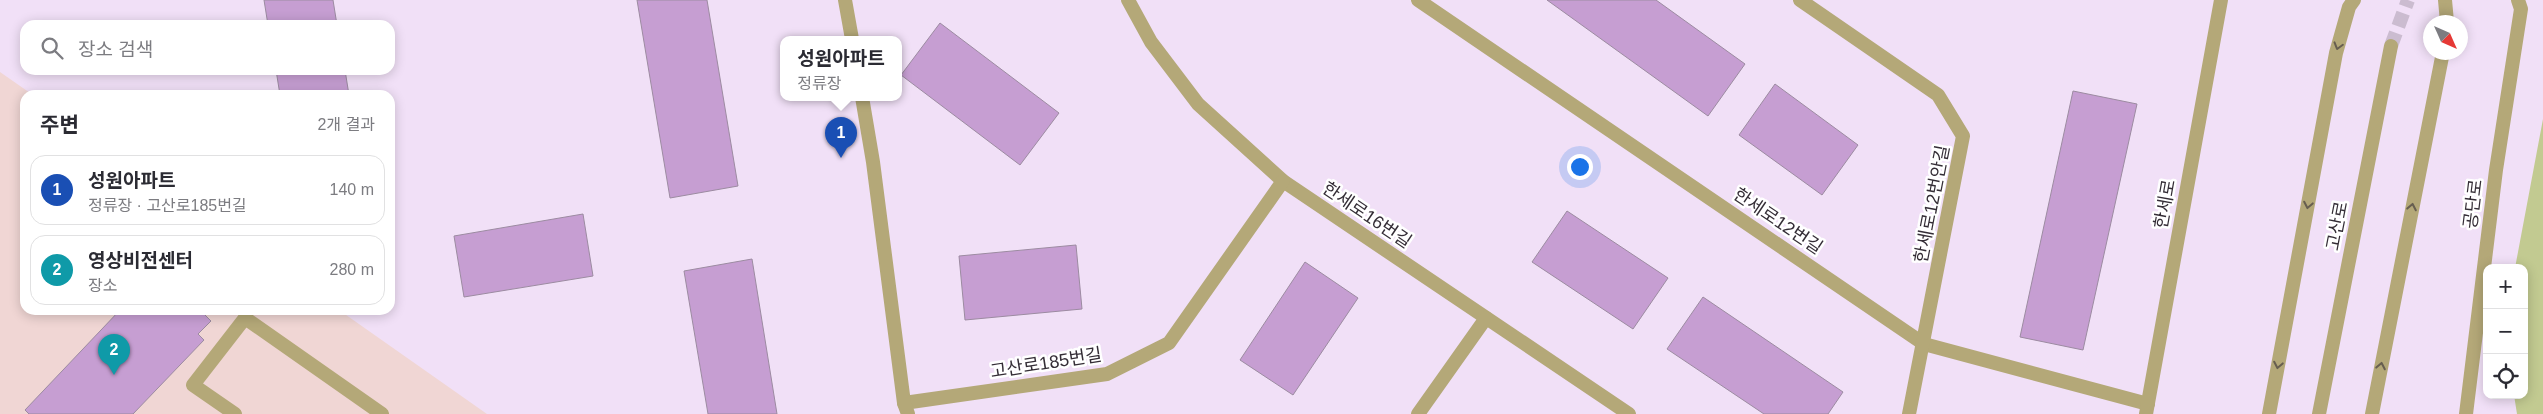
<!DOCTYPE html>
<html lang="ko">
<meta charset="utf-8">
<style>
:root{--surface:#fff;--page:#f7f7f7;--text:#2b2b33;--muted:#7c7c81;--line:#e1e1e2;--accent:#1f6074}
body{margin:0;font-family:Arial,"Noto Sans KR",sans-serif;background:var(--page);color:var(--text)}
.controls{position:absolute;right:15px;bottom:15px;display:grid;overflow:hidden;border-radius:10px;box-shadow:0 2px 12px #0003}
.controls button{width:45px;height:45px;display:grid;place-items:center;padding:0;border:0;border-bottom:1px solid var(--line);background:var(--surface);color:var(--text);font:25px sans-serif}
.compass{position:absolute;left:2423px;top:15px;width:45px;height:45px;border-radius:50%;background:var(--surface);box-shadow:0 2px 12px #0003;rotate:135deg}
.you{position:absolute;left:1579px;top:166px;width:18px;height:18px;margin:-12px;border:4px solid #fff;border-radius:50%;background:#1a73e8;box-shadow:0 0 0 8px #1a73e833}
.badge{display:grid;place-items:center;width:32px;height:32px;border-radius:50%;background:var(--accent);color:#fff;font-size:16px;font-weight:700}
.pin{position:absolute;translate:-50% -41px;filter:drop-shadow(0 1px 2px #0008)}
.pin::after{content:'';position:absolute;top:26px;width:18px;height:15px;background:inherit;clip-path:polygon(0 0,100% 0,50% 100%)}
.popup{position:absolute;left:780px;top:36px;width:122px;height:65px;box-sizing:border-box;display:grid;place-content:center;border-radius:10px;background:var(--surface);filter:drop-shadow(0 1px 4px #0005);font-size:16px;white-space:nowrap;color:var(--muted)}
.popup b{font-size:19px;color:var(--text)}
.popup::after{content:'';position:absolute;left:50%;top:100%;margin-left:-10px;border:10px solid transparent;border-top-color:var(--surface)}
.list{margin:0;padding:0;list-style:none}
h2{display:flex;justify-content:space-between;align-items:center;height:65px;margin:0;padding:0 20px;font-size:21px}
h2 small{font-size:16px;font-weight:400;color:var(--muted)}
.list li{display:grid;grid-template-columns:32px 1fr auto;gap:15px;align-items:center;box-sizing:border-box;height:70px;margin:0 10px 10px;padding:0 10px;border:1px solid var(--line);border-radius:15px}
.list b{display:block;font-size:19px;white-space:nowrap}
.list p{margin:0;font-size:16px;white-space:nowrap;color:var(--muted)}
.list em{font-size:16px;font-style:normal;color:var(--muted)}
.icon{flex:none;width:28px;height:28px;fill:none;stroke:currentColor;stroke-width:2;stroke-linecap:round;stroke-linejoin:round}
.map{position:relative;flex:none;width:2543px;height:414px;overflow:hidden}
.search{position:absolute;background:var(--surface);box-shadow:0 2px 12px #0003;left:20px;top:20px;width:375px;height:55px;display:flex;align-items:center;gap:12px;box-sizing:border-box;padding:0 18px;border-radius:15px;color:var(--muted);font-size:19px}
.panel{position:absolute;background:var(--surface);box-shadow:0 2px 12px #0003;left:20px;top:90px;width:375px;height:225px;border-radius:15px}
.map>svg:first-child{display:block}
.education{fill:#f0d6d4}
.green{fill:#c2ca91}
.building{fill:#c69ed2;stroke:#9c8ba1}
.lines{fill:none;stroke-linecap:round;stroke-linejoin:round}
.tertiary-tunnel{stroke:#cbbcd0;stroke-width:14;stroke-dasharray:14 7;stroke-linecap:butt}
.service{stroke:#b4a878;stroke-width:14}
.minor{stroke:#b4a878;stroke-width:14}
.tertiary{stroke:#b4a878;stroke-width:14}
.oneway{stroke:#675e50}
.labels{text-anchor:middle;dominant-baseline:central;stroke-width:5;stroke-linejoin:round;paint-order:stroke}
.street-label{font-size:18px;fill:#342d36;stroke:#fff}
</style>
<div class="map">
<svg width="2543" height="414" viewBox="0 0 2543 414">
<rect width="100%" height="100%" fill="#f1e0f7"/>
<!-- education -->
<path class="education" d="M 0,72 L 33,95 L 25,95 L 25,310 L 339,310 L 487,414 L 0,414 Z"/>
<!-- green -->
<path class="green" d="M 2543,119 L 2543,414 L 2517,414 L 2514,395 L 2524,395 L 2524,268 L 2515,268 Z"/>
<!-- building -->
<g class="building">
<path d="M 264,0 L 333,0 L 337,25 L 268,25 Z"/>
<path d="M 637,0 L 707,0 L 738,186 L 670,198 Z"/>
<path d="M 1547,0 L 1656,0 L 1745,64 L 1708,116 Z"/>
<path d="M 940,23 L 1059,113 L 1020,165 L 901,75 Z"/>
<path d="M 276,70 L 345,70 L 349,95 L 280,95 Z"/>
<path d="M 1775,84 L 1858,145 L 1822,195 L 1739,135 Z"/>
<path d="M 2073,91 L 2137,104 L 2083,350 L 2020,337 Z"/>
<path d="M 1567,211 L 1668,278 L 1633,329 L 1532,262 Z"/>
<path d="M 583,214 L 593,276 L 464,297 L 454,236 Z"/>
<path d="M 1076,245 L 1082,309 L 965,320 L 959,256 Z"/>
<path d="M 752,259 L 777,414 L 708,414 L 684,271 Z"/>
<path d="M 1305,262 L 1358,298 L 1293,395 L 1240,360 Z"/>
<path d="M 1703,297 L 1843,392 L 1828,414 L 1764,414 L 1667,349 Z"/>
<path d="M 120,310 L 200,310 L 211,321 L 198,334 L 204,340 L 133,414 L 29,414 L 25,410 Z"/>
</g>
<g class="lines">
<!-- tertiary-tunnel -->
<path class="tertiary-tunnel" d="M 2391,46 L 2408,0"/>
<!-- service -->
<path class="service" d="M 235,414 L 193,385 L 245,318 L 382,414"/>
<!-- minor -->
<g class="minor">
<path d="M 1128,0 L 1151,42 L 1198,104 L 1283,181 L 1629,414"/>
<path d="M 1418,0 L 1924,344 L 2148,404"/>
<path d="M 1800,0 L 1938,95 L 1963,136 L 1909,414"/>
<path d="M 904,403 L 1107,374 L 1169,343 L 1283,181"/>
<path d="M 1418,414 L 1486,318"/>
<path d="M 2146,414 L 2221,0"/>
</g>
<!-- tertiary -->
<g class="tertiary">
<path d="M 845,0 L 852,39"/>
<path d="M 2445,0 L 2447,22"/>
<path d="M 862,97 L 873,162 L 904,403 L 908,414"/>
<path d="M 2269,414 L 2336,53 L 2349,7 L 2354,0"/>
<path d="M 2319,414 L 2391,46"/>
<path d="M 2372,414 L 2443,52"/>
<path d="M 2466,414 L 2496,170 L 2521,9 L 2518,0"/>
</g>
</g>
<!-- one-way arrows -->
<defs><path id="oneway-chevron" d="M-2-3.5L2.5 0L-2 3.5" fill="none" stroke-width="1.6" stroke-linecap="round" stroke-linejoin="round" transform="scale(1.25)"/></defs>
<g class="oneway">
<use href="#oneway-chevron" transform="translate(2338 46) rotate(106)"/>
<use href="#oneway-chevron" transform="translate(2308 205) rotate(101)"/>
<use href="#oneway-chevron" transform="translate(2412 207) rotate(-79)"/>
<use href="#oneway-chevron" transform="translate(2278 365) rotate(101)"/>
<use href="#oneway-chevron" transform="translate(2381 366) rotate(-79)"/>
</g>
<g class="labels">
<!-- street labels -->
<g class="street-label">
<text transform="translate(1932 204) rotate(-79)">한세로12번안길</text>
<text transform="translate(2165 204) rotate(-80)">한세로</text>
<text transform="translate(2473 204) rotate(-83)">공단로</text>
<text transform="translate(1367 215) rotate(34)">한세로16번길</text>
<text transform="translate(1778 221) rotate(34)">한세로12번길</text>
<text transform="translate(2337 226) rotate(-79)">고산로</text>
<text transform="translate(1046 363) rotate(-9)">고산로185번길</text>
</g>
</g>
</svg>
<div class="controls">
<button>+</button>
<button>−</button>
<button><svg class="icon" aria-label="locate" viewBox="0 0 24 24"><circle cx="12" cy="12" r="6"/><path d="M12 2v4M12 18v4M2 12h4M18 12h4"/></svg></button>
</div>
<svg class="compass" viewBox="-18 -18 36 36"><path d="M0-13l5 13h-10z" fill="#e53935"/><path d="M0 13l5-13h-10z" fill="#7c7c81"/></svg>
<div class="you"></div>
<div class="pin badge" style="left:841px;top:158px;background:#1a4fb4">1</div>
<div class="popup"><b>성원아파트</b>정류장</div>
<div class="pin badge" style="left:114px;top:375px;background:#0f9aa8">2</div>
<div class="search"><svg class="icon" aria-label="search" viewBox="0 0 24 24"><circle cx="10" cy="10" r="6"/><path d="M15 15l6 6"/></svg>장소 검색</div>
<section class="panel">
<h2>주변<small>2개 결과</small></h2>
<ul class="list">
<li><span class="badge" style="background:#1a4fb4">1</span><div><b>성원아파트</b><p>정류장 · 고산로185번길</p></div><em>140 m</em></li>
<li><span class="badge" style="background:#0f9aa8">2</span><div><b>영상비전센터</b><p>장소</p></div><em>280 m</em></li>
</ul>
</section>
</div>
